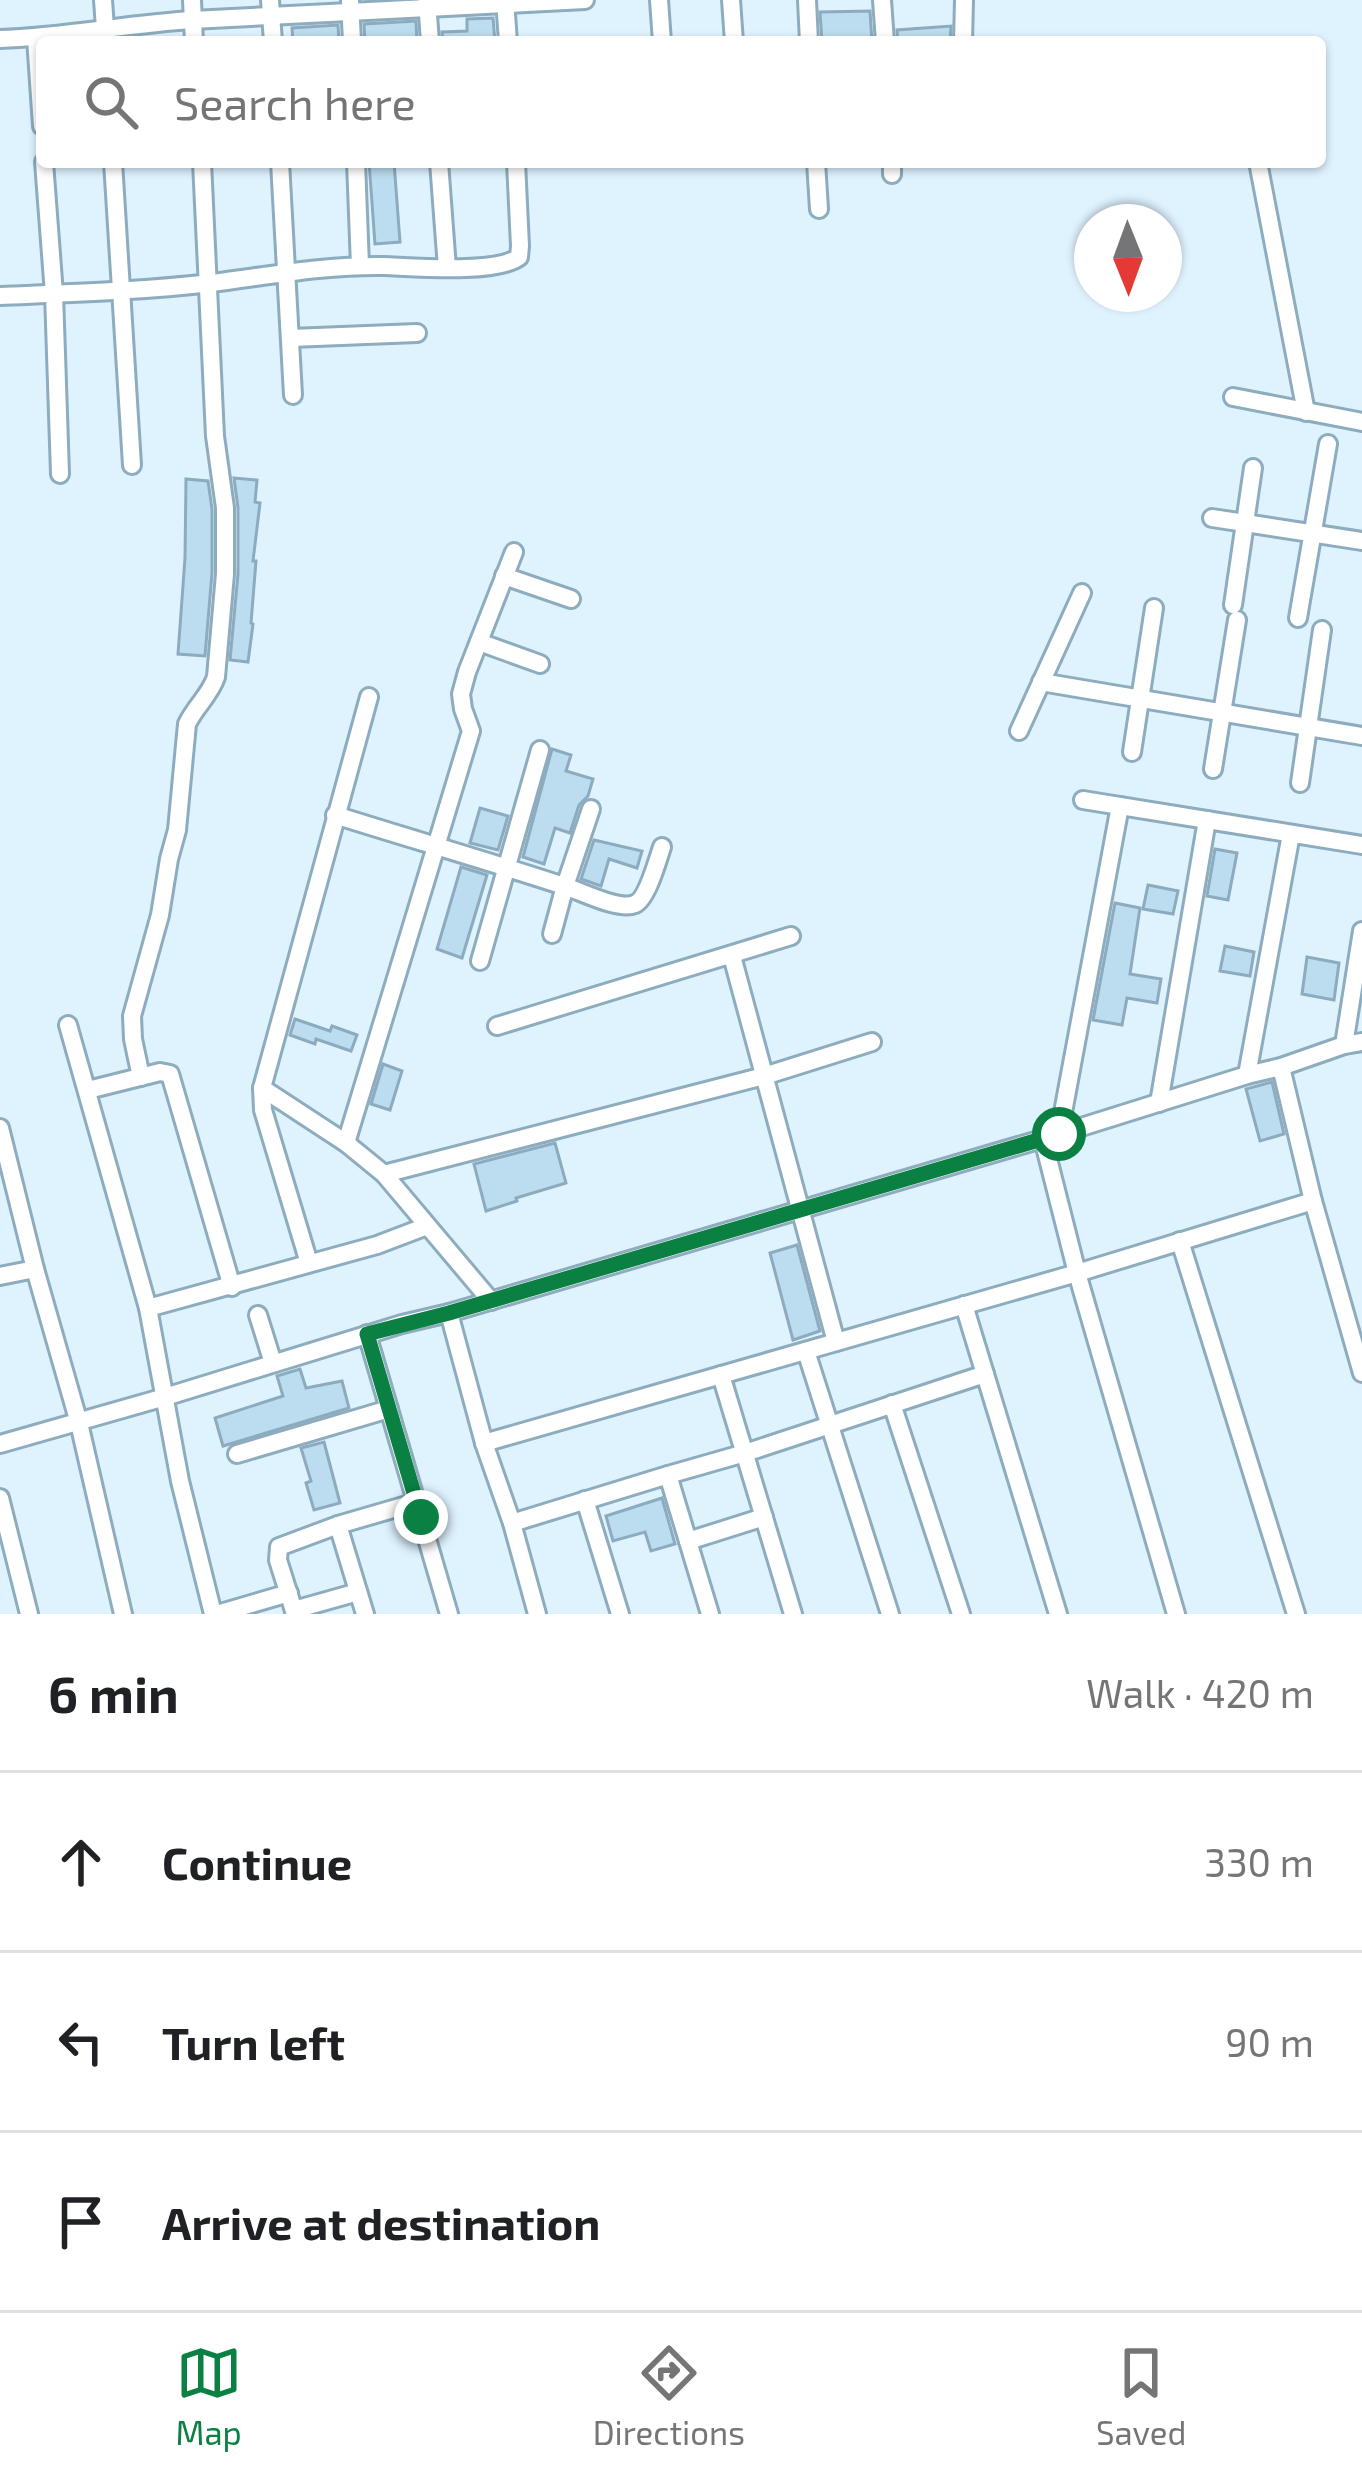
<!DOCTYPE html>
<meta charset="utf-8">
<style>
:root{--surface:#fff;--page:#f6f6f6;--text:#202124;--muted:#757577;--line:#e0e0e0;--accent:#0b8043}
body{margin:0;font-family:"Exo 2",sans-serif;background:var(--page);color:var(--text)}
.compass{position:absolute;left:1074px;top:204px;width:108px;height:108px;border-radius:50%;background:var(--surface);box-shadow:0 3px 9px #0004;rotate:179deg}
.stop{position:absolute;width:36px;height:36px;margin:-27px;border:9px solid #0b8043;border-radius:50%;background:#fff}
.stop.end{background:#0b8043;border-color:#fff;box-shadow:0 3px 12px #0008}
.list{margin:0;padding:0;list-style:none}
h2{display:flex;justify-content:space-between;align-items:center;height:156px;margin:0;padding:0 48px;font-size:51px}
h2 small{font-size:39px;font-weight:400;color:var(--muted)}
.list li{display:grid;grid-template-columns:78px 1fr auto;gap:36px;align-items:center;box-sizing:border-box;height:180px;padding:0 48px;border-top:3px solid var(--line)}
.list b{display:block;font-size:45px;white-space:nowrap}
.list em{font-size:39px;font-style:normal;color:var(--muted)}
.icon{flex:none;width:66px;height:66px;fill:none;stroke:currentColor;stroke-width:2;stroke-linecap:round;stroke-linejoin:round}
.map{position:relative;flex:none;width:1362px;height:1614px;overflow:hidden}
.search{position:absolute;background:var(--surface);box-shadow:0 3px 9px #0004;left:36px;right:36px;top:36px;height:132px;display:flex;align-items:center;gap:30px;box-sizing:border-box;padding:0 42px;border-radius:12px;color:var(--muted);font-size:45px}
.sheet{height:696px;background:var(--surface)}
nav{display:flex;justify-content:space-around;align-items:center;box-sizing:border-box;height:168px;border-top:3px solid var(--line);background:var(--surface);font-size:33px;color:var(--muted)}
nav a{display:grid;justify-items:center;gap:6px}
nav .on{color:var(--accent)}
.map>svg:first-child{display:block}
.building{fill:#bcdcf0;stroke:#8cabbe;stroke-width:3}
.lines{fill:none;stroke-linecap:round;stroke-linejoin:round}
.street-casing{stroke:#8dacbe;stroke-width:22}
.street{stroke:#fff;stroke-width:16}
.route{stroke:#0b8043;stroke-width:15}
</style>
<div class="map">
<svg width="1362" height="1614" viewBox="0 0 1362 1614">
<rect width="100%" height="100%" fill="#dff3ff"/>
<!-- building -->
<g class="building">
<path d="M 870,11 L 872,42 L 822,42 L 820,12 Z"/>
<path d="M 493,18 L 495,42 L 443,42 L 442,32 L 467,31 L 467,19 Z"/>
<path d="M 416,21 L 417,42 L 365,42 L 364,24 Z"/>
<path d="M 338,25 L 339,42 L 293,42 L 292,28 Z"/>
<path d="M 951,26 L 950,42 L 898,42 L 897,30 Z"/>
<path d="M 369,162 L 394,162 L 400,242 L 375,244 Z"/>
<path d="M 234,478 L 257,480 L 255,502 L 260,503 L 253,561 L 256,561 L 251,623 L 253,624 L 248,662 L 230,660 L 238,574 L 238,508 Z"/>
<path d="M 186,479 L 208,481 L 212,509 L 212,573 L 205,656 L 178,654 L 185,558 Z"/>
<path d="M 552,749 L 571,755 L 566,771 L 593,779 L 588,796 L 579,805 L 570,833 L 555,828 L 544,864 L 523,857 Z"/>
<path d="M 480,808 L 508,816 L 498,850 L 470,843 Z"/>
<path d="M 594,840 L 642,851 L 637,868 L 609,859 L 601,886 L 581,879 Z"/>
<path d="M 1215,849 L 1237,853 L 1228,900 L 1207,896 Z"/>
<path d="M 461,867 L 487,875 L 462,958 L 437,949 Z"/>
<path d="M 1148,885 L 1178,891 L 1173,914 L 1143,909 Z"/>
<path d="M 1115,903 L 1140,908 L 1130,974 L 1161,979 L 1157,1003 L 1127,998 L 1122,1025 L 1093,1020 Z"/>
<path d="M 1225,946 L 1254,952 L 1250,976 L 1220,971 Z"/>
<path d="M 1307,957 L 1339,963 L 1334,1000 L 1302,994 Z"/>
<path d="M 295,1019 L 330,1031 L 332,1026 L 357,1035 L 351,1051 L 316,1039 L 315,1044 L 290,1035 Z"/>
<path d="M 383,1064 L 402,1071 L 390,1110 L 371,1104 Z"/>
<path d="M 1272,1082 L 1284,1134 L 1260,1141 L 1246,1089 Z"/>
<path d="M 555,1143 L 566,1183 L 516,1198 L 517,1201 L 486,1211 L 474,1164 Z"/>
<path d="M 797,1245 L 820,1331 L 793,1340 L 770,1253 Z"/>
<path d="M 300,1369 L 306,1388 L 342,1381 L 349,1408 L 223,1446 L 215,1418 L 283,1396 L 277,1376 Z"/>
<path d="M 324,1442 L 340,1503 L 314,1510 L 306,1483 L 311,1481 L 301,1448 Z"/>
<path d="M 662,1498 L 675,1544 L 651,1551 L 645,1532 L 613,1541 L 606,1516 Z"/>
</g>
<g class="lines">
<defs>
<g id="street">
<path d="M 103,0 L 106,42"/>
<path d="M 192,0 L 194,42"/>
<path d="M 270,0 L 273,42"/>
<path d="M 350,0 L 352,42"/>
<path d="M 505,0 L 508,42"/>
<path d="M 659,0 L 662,42"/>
<path d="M 731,0 L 734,42"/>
<path d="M 807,0 L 809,42"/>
<path d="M 882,0 L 885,42"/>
<path d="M 427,1 L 430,42"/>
<path d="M 36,38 L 42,126"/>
<path d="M 0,39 C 64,37 127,24 192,20 C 323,13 454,7 585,0"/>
<path d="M 963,42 L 964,0"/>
<path d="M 44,162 L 54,294 L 60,474"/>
<path d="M 113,162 L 132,465"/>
<path d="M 280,162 L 293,395"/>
<path d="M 356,162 L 360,266"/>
<path d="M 439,162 L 447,268"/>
<path d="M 816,162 L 819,209"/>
<path d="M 892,162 L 892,174"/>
<path d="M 1258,162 L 1306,412"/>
<path d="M 0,296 C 70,293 141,291 211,283 C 268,276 325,265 384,266 C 414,267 497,274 519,257 L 520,246 L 516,162"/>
<path d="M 291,338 L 417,333"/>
<path d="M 1233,397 L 1362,422"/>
<path d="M 1212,518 L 1362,541"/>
<path d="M 504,576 L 571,599"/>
<path d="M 1233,605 L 1253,468"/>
<path d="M 1298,618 L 1328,444"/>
<path d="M 479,642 L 540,664"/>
<path d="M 1041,682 L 1362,736"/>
<path d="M 1019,731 L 1082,593"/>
<path d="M 1132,752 L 1154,608"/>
<path d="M 1213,769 L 1237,620"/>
<path d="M 1300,783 L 1322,630"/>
<path d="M 1083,800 L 1362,845"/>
<path d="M 335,815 C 411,839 488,861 564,886 C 581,891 618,911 635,904 C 647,899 658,859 662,847"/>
<path d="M 552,934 L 565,886 L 591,809"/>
<path d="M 732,956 L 836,1342"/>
<path d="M 480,961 L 540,750"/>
<path d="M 68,1025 L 148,1308 L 180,1481 L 213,1614"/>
<path d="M 497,1026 L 791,936"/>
<path d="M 1344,1045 L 1362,931"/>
<path d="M 1281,1067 L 1313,1201 L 1362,1373"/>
<path d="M 1247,1075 L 1291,834"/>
<path d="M 141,1077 L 133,1039 L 132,1016 L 160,915 L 169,859 L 177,830 L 187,724 C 195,707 210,695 216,677 L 225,574 L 225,508 L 215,436 L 202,162"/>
<path d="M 262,1088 L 346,1143 L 384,1174 L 491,1301"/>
<path d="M 88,1090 L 160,1072 L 170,1074 L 232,1287"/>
<path d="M 1159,1103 L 1207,820"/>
<path d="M 0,1128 L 35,1269 L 79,1423 L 123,1614"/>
<path d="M 1059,1134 L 1120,806"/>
<path d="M 1043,1139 L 1077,1273 L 1176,1614"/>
<path d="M 346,1143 L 471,731 L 463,709 L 461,694 L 467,672 L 514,552"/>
<path d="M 384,1174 L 764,1076 L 872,1042"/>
<path d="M 1180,1241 L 1296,1614"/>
<path d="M 309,1263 L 263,1110 L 262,1088 L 369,697"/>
<path d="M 0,1276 L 35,1269"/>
<path d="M 964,1305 L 1058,1614"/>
<path d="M 148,1308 L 377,1245 L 427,1226"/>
<path d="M 449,1313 L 484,1443 L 512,1523 L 537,1614"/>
<path d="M 258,1315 L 273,1363"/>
<path d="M 367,1334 L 449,1614"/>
<path d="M 806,1351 L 890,1614"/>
<path d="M 721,1375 L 793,1614"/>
<path d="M 892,1404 L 961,1614"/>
<path d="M 484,1443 L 1077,1273 L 1313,1201"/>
<path d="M 0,1444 L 165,1397 L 402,1324 L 449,1313 L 1059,1134 L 1247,1075 L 1281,1067 L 1344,1045 L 1362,1042"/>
<path d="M 237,1454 L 389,1409"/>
<path d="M 668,1475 L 745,1453 L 985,1374"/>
<path d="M 0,1498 L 29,1614"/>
<path d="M 585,1500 L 620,1614"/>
<path d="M 512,1523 L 668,1475 L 710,1614"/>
<path d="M 338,1525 L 365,1614"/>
<path d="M 688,1541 L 764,1517"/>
<path d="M 294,1610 L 358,1592"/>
<path d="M 217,1614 L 289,1593"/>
<path d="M 295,1614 L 278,1560 L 279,1547 L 338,1525 L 417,1502"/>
</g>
</defs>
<!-- street casing -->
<use href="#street" class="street-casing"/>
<!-- street -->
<use href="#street" class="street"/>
</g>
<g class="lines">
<!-- route -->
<path class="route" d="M 421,1517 L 367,1334 L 449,1313 L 1059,1134"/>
</g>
</svg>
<svg class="compass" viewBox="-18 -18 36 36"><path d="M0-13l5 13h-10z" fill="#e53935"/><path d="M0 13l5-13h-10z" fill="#757577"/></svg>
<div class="stop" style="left:1059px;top:1134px"></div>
<div class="stop end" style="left:421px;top:1517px"></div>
<div class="search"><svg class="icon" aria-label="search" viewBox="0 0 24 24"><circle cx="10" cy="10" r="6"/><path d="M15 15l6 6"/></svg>Search here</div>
</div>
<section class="sheet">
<h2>6 min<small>Walk · 420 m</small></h2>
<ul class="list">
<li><svg class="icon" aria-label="ahead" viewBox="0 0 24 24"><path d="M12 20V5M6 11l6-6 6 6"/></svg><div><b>Continue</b></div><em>330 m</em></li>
<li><svg class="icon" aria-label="left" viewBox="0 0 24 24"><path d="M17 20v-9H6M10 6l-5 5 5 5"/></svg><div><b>Turn left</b></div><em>90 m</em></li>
<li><svg class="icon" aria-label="arrive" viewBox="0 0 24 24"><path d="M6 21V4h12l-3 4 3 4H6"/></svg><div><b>Arrive at destination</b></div></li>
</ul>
</section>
<nav>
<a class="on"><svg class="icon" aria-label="map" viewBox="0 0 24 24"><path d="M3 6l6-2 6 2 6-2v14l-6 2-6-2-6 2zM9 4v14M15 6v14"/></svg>Map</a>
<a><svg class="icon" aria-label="directions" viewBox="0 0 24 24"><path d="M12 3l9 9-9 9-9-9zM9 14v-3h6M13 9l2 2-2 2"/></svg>Directions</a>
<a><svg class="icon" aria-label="saved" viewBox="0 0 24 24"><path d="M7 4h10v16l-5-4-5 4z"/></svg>Saved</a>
</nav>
